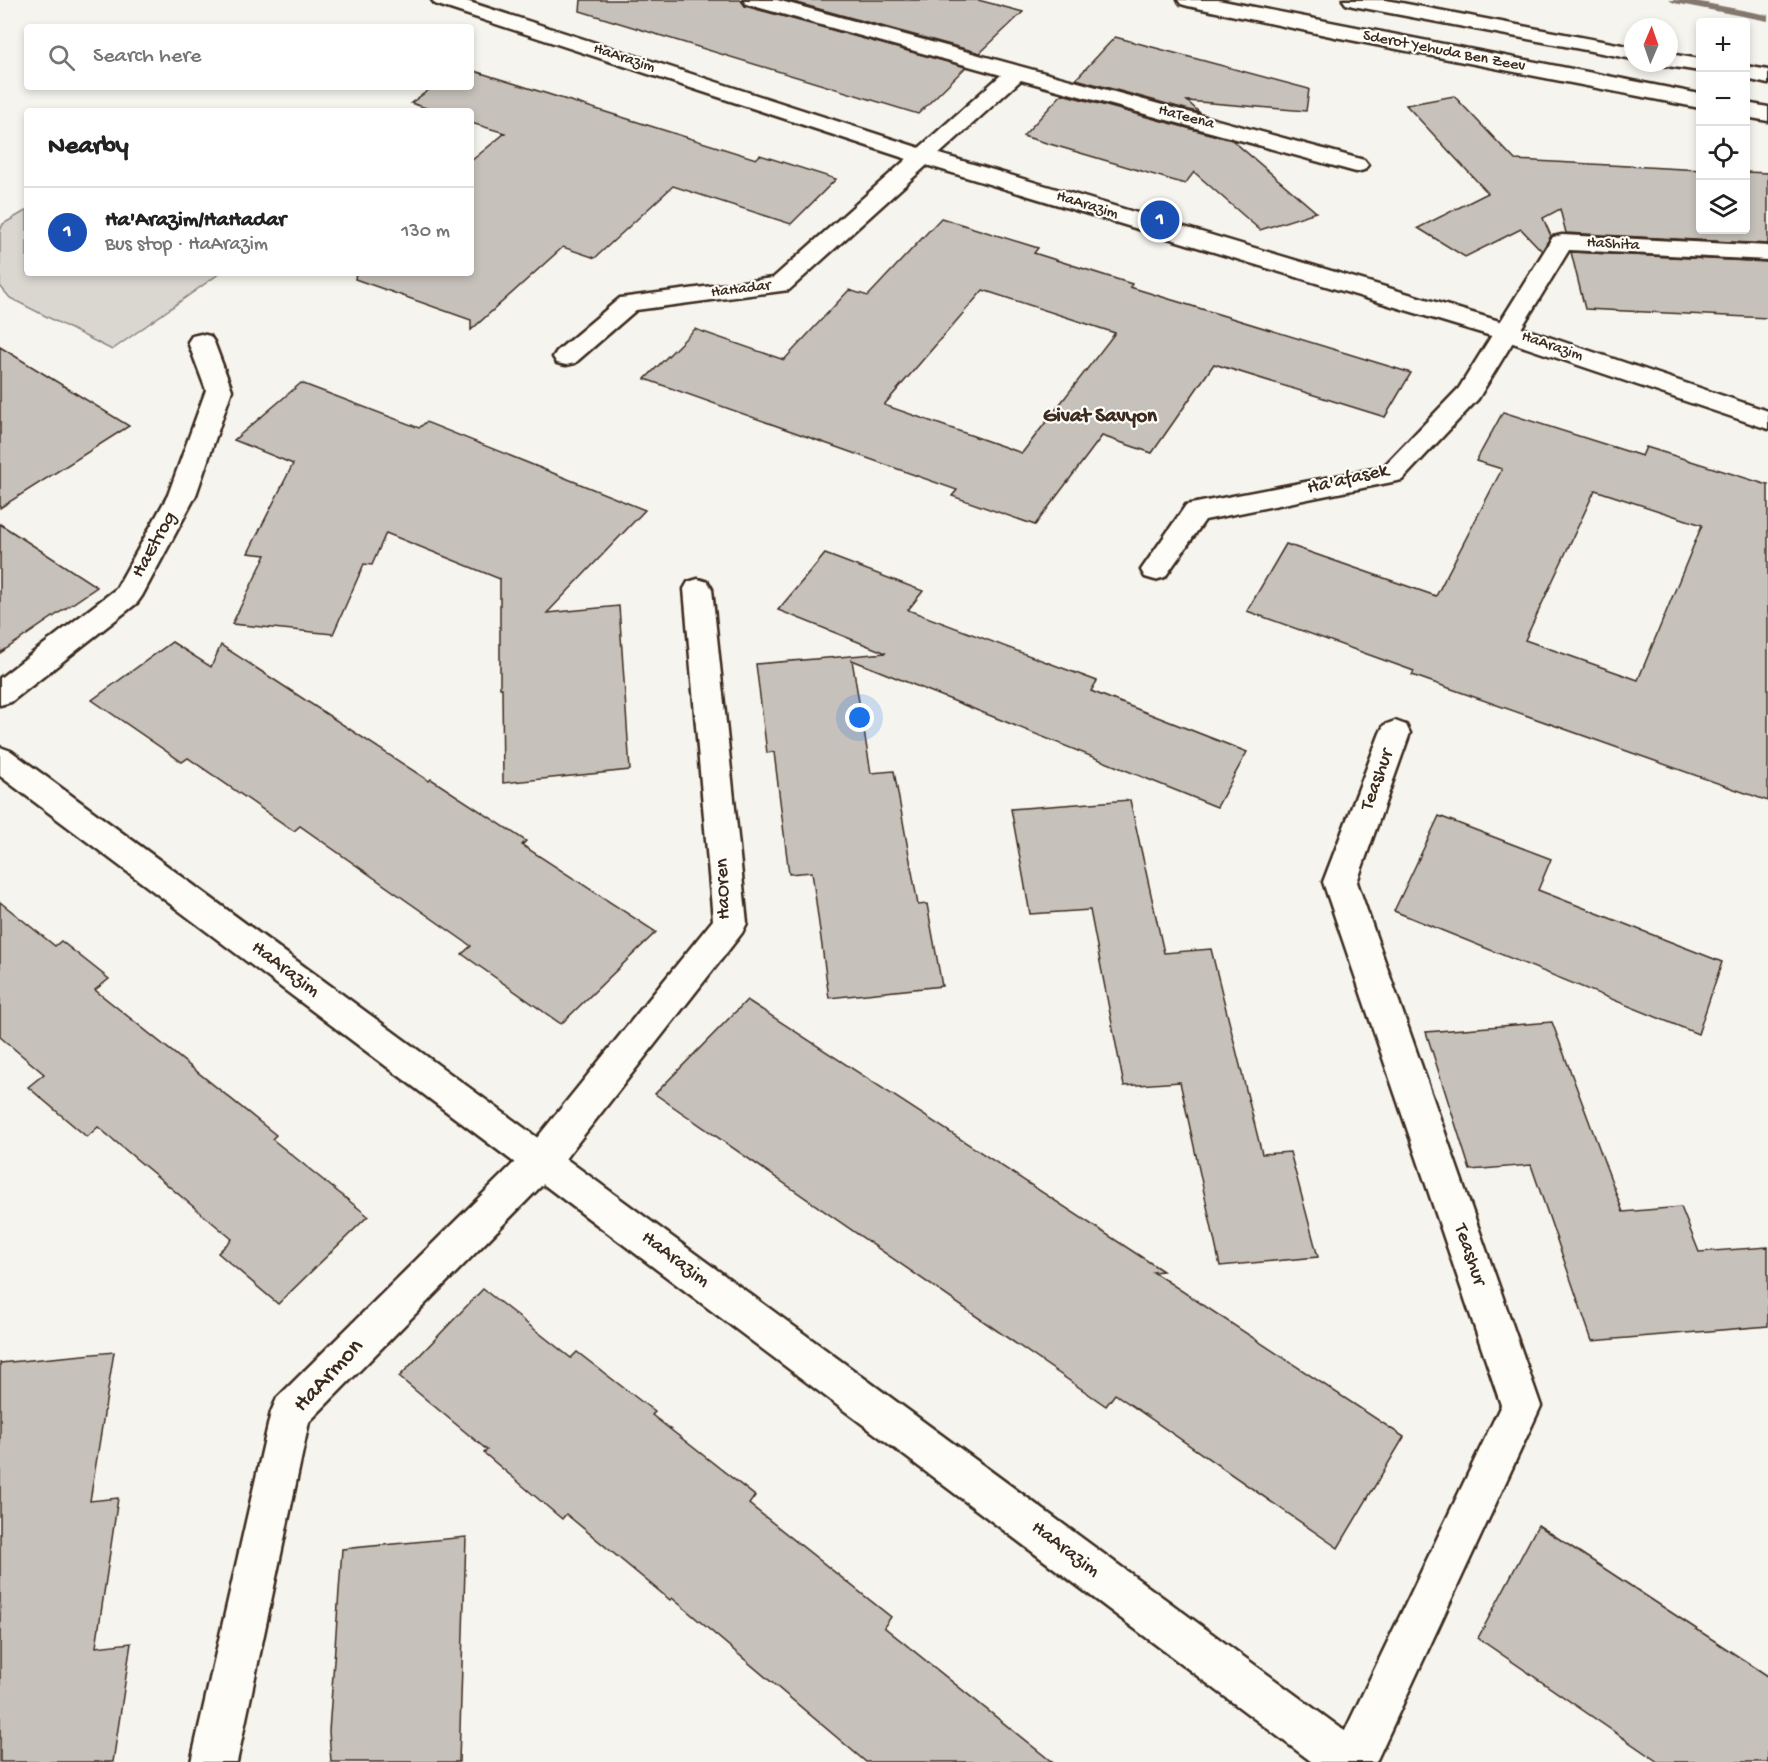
<!DOCTYPE html>
<meta charset="utf-8">
<style>
:root{--surface:#fff;--page:#f6f6f6;--text:#222;--muted:#767676;--line:#e0e0e0;--accent:#c8321e}
body{margin:0;font-family:"Gochi Hand",sans-serif;background:var(--page);color:var(--text)}
.controls{position:absolute;right:18px;top:18px;display:grid;overflow:hidden;border-radius:6px;box-shadow:0 3px 9px #0003}
.controls button{width:54px;height:54px;display:grid;place-items:center;padding:0;border:0;border-bottom:2px solid var(--line);background:var(--surface);color:var(--text);font:30px sans-serif}
.compass{position:absolute;left:1624px;top:18px;width:54px;height:54px;border-radius:50%;background:var(--surface);box-shadow:0 3px 9px #0003;rotate:2deg}
.you{position:absolute;left:860px;top:718px;width:21px;height:21px;margin:-15px;border:4px solid #fff;border-radius:50%;background:#1a73e8;box-shadow:0 0 0 9px #1a73e833}
.badge{display:grid;place-items:center;width:39px;height:39px;border-radius:50%;background:var(--accent);color:#fff;font-size:20px;font-weight:700}
.pin{position:absolute;translate:-50% -50%;border:3px solid #fff;box-shadow:0 2px 6px #0006}
.list{margin:0;padding:0;list-style:none}
h2{display:flex;justify-content:space-between;align-items:center;height:78px;margin:0;padding:0 24px;font-size:26px}
h2 small{font-size:20px;font-weight:400;color:var(--muted)}
.list li{display:grid;grid-template-columns:39px 1fr auto;gap:18px;align-items:center;box-sizing:border-box;height:90px;padding:0 24px;border-top:2px solid var(--line)}
.list b{display:block;font-size:22px;white-space:nowrap}
.list p{margin:0;font-size:20px;white-space:nowrap;color:var(--muted)}
.list em{font-size:20px;font-style:normal;color:var(--muted)}
.icon{flex:none;width:33px;height:33px;fill:none;stroke:currentColor;stroke-width:2;stroke-linecap:round;stroke-linejoin:round}
.map{position:relative;flex:none;width:1768px;height:1762px;overflow:hidden}
.search{position:absolute;background:var(--surface);box-shadow:0 3px 9px #0003;left:24px;top:24px;width:450px;height:66px;display:flex;align-items:center;gap:15px;box-sizing:border-box;padding:0 21px;border-radius:6px;color:var(--muted);font-size:22px}
.panel{position:absolute;background:var(--surface);box-shadow:0 3px 9px #0003;left:24px;top:108px;width:450px;height:168px;border-radius:6px}
.map>svg:first-child{display:block}
.green{fill:#dad6d0;stroke:#8a8077;stroke-width:1.5}
.lines{fill:none;stroke-linecap:round;stroke-linejoin:round}
.stream{fill:#84786e;fill-rule:evenodd}
.building{fill:#c7c1bb;stroke:#3b2a1e;stroke-width:1.5;fill-rule:evenodd}
.street-casing{stroke:#3b2a1e;stroke-width:5}
.secondary-casing{stroke:#3b2a1e;stroke-width:5}
.street{fill:#fdfcf7;fill-rule:evenodd}
.secondary{fill:#fdfcf7;fill-rule:evenodd}
.labels{text-anchor:middle;dominant-baseline:central;stroke-width:4.5;stroke-linejoin:round;paint-order:stroke}
.far-street-label{font-size:16px;fill:#3b2a1e;stroke:#fdfcf7}
.street-label{font-size:20px;fill:#3b2a1e;stroke:#fdfcf7}
.neighbourhood-label{font-size:21px;font-weight:bold;fill:#3b2a1e;stroke:#fdfcf7}
.near-street-label{font-size:24px;fill:#3b2a1e;stroke:#fdfcf7}
</style>
<div class="map">
<svg width="1768" height="1762" viewBox="0 0 1768 1762">
<rect width="100%" height="100%" fill="#f5f4ee"/>
<filter id="ink" filterUnits="userSpaceOnUse"><feTurbulence type="fractalNoise" baseFrequency=".0167" numOctaves="2"/><feDisplacementMap in="SourceGraphic" scale="12" xChannelSelector="R" yChannelSelector="G"/><feConvolveMatrix kernelMatrix="1 2 1 2 8 2 1 2 1" color-interpolation-filters="sRGB"/></filter>
<g filter="url(#ink)">
<!-- green -->
<path class="green" d="M 27,210 L 27,273 L 220,273 L 112,350 L 10,298 L 0,286 L 0,231 L 3,224 Z"/>
<g class="lines">
<!-- stream -->
<path class="stream" d="M 1669,0 L 1690,0 L 1768,15 L 1768,21 L 1674,3 Z"/>
</g>
<!-- building -->
<g class="building">
<path d="M 581,0 L 741,0 L 745,6 L 966,67 L 918,114 L 580,11 Z"/>
<path d="M 786,0 L 978,0 L 1023,12 L 980,53 Z"/>
<path d="M 1115,37 L 1309,89 L 1306,111 L 1187,101 L 1200,113 L 1076,79 Z"/>
<path d="M 471,70 L 756,159 L 760,155 L 836,179 L 791,224 L 673,186 L 595,258 L 563,247 L 471,330 L 471,320 L 355,279 L 356,273 L 471,273 L 471,161 L 505,133 L 471,123 L 471,111 L 435,111 L 411,103 L 433,87 L 471,87 Z"/>
<path d="M 1062,94 L 1232,140 L 1316,212 L 1260,230 L 1194,172 L 1185,184 L 1023,136 Z"/>
<path d="M 1454,96 L 1515,160 L 1701,170 L 1701,230 L 1746,230 L 1746,172 L 1768,173 L 1768,244 L 1566,233 L 1560,209 L 1543,218 L 1551,236 L 1542,251 L 1521,229 L 1465,257 L 1418,228 L 1488,193 L 1406,105 Z"/>
<path d="M 941,218 L 1038,248 L 1034,253 L 1132,284 L 1130,287 L 1411,373 L 1385,417 L 1214,364 L 1152,453 L 1102,436 L 1035,525 L 952,496 L 957,490 L 645,379 L 695,329 L 784,360 L 849,290 L 868,296 ZM 983,290 L 1115,333 L 1022,453 L 884,405 Z"/>
<path d="M 1571,252 L 1768,262 L 1768,318 L 1585,309 Z"/>
<path d="M 0,347 L 129,426 L 0,508 Z"/>
<path d="M 301,383 L 419,428 L 426,422 L 645,510 L 547,613 L 619,606 L 630,770 L 503,783 L 502,688 L 500,688 L 500,579 L 386,533 L 372,565 L 364,564 L 333,634 L 232,624 L 266,555 L 248,553 L 293,464 L 234,440 Z"/>
<path d="M 1503,412 L 1642,456 L 1646,447 L 1768,485 L 1768,801 L 1412,675 L 1414,671 L 1247,611 L 1286,544 L 1436,596 L 1502,469 L 1476,461 ZM 1595,490 L 1702,525 L 1638,680 L 1525,640 Z"/>
<path d="M 0,524 L 97,587 L 0,653 Z"/>
<path d="M 825,554 L 923,591 L 908,610 L 1097,681 L 1091,691 L 1247,752 L 1217,807 L 852,660 L 871,773 L 894,771 L 918,905 L 927,904 L 942,986 L 829,998 L 812,872 L 789,874 L 774,752 L 767,753 L 756,664 L 886,653 L 778,610 Z"/>
<path d="M 172,642 L 211,667 L 221,645 L 429,781 L 431,779 L 526,841 L 522,845 L 656,932 L 561,1024 L 462,954 L 471,946 L 300,826 L 294,831 L 188,758 L 182,762 L 92,700 Z"/>
<path d="M 1130,800 L 1164,953 L 1211,949 L 1262,1154 L 1290,1152 L 1318,1257 L 1220,1266 L 1180,1082 L 1124,1086 L 1090,910 L 1030,914 L 1011,809 Z"/>
<path d="M 1439,816 L 1551,859 L 1538,890 L 1722,962 L 1698,1034 L 1394,911 Z"/>
<path d="M 0,902 L 55,946 L 61,941 L 109,979 L 95,990 L 276,1135 L 272,1139 L 368,1216 L 278,1304 L 218,1253 L 232,1239 L 98,1127 L 87,1137 L 28,1087 L 44,1074 L 0,1037 Z"/>
<path d="M 747,1000 L 1163,1271 L 1153,1272 L 1404,1437 L 1338,1548 L 1115,1394 L 1106,1406 L 655,1094 Z"/>
<path d="M 1552,1022 L 1623,1212 L 1681,1207 L 1699,1252 L 1768,1247 L 1768,1326 L 1592,1341 L 1531,1165 L 1470,1170 L 1426,1032 Z"/>
<path d="M 483,1289 L 571,1358 L 577,1352 L 655,1412 L 652,1415 L 755,1496 L 749,1504 L 891,1617 L 884,1627 L 1052,1762 L 866,1762 L 672,1598 L 670,1600 L 566,1514 L 562,1519 L 484,1453 L 487,1450 L 399,1377 Z"/>
<path d="M 114,1352 L 90,1501 L 118,1498 L 96,1647 L 131,1643 L 113,1762 L 0,1762 L 0,1363 Z"/>
<path d="M 1538,1525 L 1768,1676 L 1768,1762 L 1658,1762 L 1478,1638 Z"/>
<path d="M 466,1537 L 459,1762 L 331,1762 L 329,1731 L 342,1549 Z"/>
</g>
<g class="lines">
<defs>
<g id="street">
<path d="M 743,0 L 777,0 L 1364,160 L 1368,165 L 1364,170 L 1356,172 L 1021,80 L 789,290 L 636,310 L 575,363 L 566,365 L 557,363 L 553,357 L 557,351 L 620,298 L 773,278 L 1001,75 L 746,4 Z"/>
<path d="M 1562,235 L 1768,246 L 1768,260 L 1569,250 L 1478,399 L 1402,480 L 1205,520 L 1165,577 L 1155,580 L 1145,577 L 1141,570 L 1186,505 L 1383,467 L 1459,388 L 1550,242 L 1553,237 Z"/>
<path d="M 201,334 L 210,336 L 214,342 L 232,390 L 196,495 L 142,596 L 137,603 L 11,702 L 0,705 L 0,678 L 116,589 L 168,495 L 206,390 L 188,342 L 192,336 Z"/>
<path d="M 698,579 L 708,582 L 712,589 L 747,923 L 742,933 L 554,1173 L 309,1422 L 237,1762 L 191,1762 L 271,1412 L 277,1398 L 528,1149 L 713,920 L 684,589 L 688,582 Z"/>
<path d="M 1395,721 L 1406,725 L 1410,733 L 1357,882 L 1541,1406 L 1376,1762 L 1330,1762 L 1501,1405 L 1323,882 L 1380,733 L 1384,725 Z"/>
</g>
<g id="secondary">
<path d="M 432,0 L 463,0 L 929,151 L 1516,326 L 1768,411 L 1768,429 L 1498,338 L 913,161 L 435,4 Z"/>
<path d="M 1178,0 L 1218,0 L 1700,94 L 1700,108 L 1335,37 L 1188,6 L 1181,4 Z"/>
<path d="M 1343,0 L 1386,0 L 1633,47 L 1633,59 L 1353,6 L 1346,4 Z"/>
<path d="M 1669,54 L 1700,59 L 1700,71 L 1661,65 L 1660,63 L 1669,63 Z"/>
<path d="M 1746,66 L 1768,70 L 1768,84 L 1746,79 Z"/>
<path d="M 1746,103 L 1768,107 L 1768,121 L 1746,117 Z"/>
<path d="M 0,747 L 11,751 L 1365,1746 L 1372,1762 L 1312,1762 L 0,776 Z"/>
</g>
</defs>
<!-- street casing -->
<use href="#street" class="street-casing"/>
<!-- secondary casing -->
<use href="#secondary" class="secondary-casing"/>
<!-- street -->
<use href="#street" class="street"/>
<!-- secondary -->
<use href="#secondary" class="secondary"/>
</g>
</g>
<g class="labels">
<!-- far-street labels -->
<g class="far-street-label">
<text transform="translate(1444 52) rotate(11)">Sderot Yehuda Ben Zeev</text>
<text transform="translate(624 59) rotate(18)">HaArazim</text>
<text transform="translate(1186 118) rotate(15)">HaTeena</text>
<text transform="translate(1087 206) rotate(17)">HaArazim</text>
<text transform="translate(1613 245) rotate(3)">HaShita</text>
<text transform="translate(741 290) rotate(-7)">HaHadar</text>
<text transform="translate(1552 347) rotate(19)">HaArazim</text>
</g>
<!-- street labels -->
<g class="street-label">
<text transform="translate(1348 480) rotate(-13)">Ha'afasek</text>
<text transform="translate(155 545) rotate(-61)">HaEtrog</text>
<text transform="translate(1378 780) rotate(-70)">Teashur</text>
<text transform="translate(724 889) rotate(-92)">HaOren</text>
<text transform="translate(285 970) rotate(37)">HaArazim</text>
<text transform="translate(1469 1255) rotate(71)">Teashur</text>
<text transform="translate(675 1260) rotate(37)">HaArazim</text>
<text transform="translate(1065 1550) rotate(37)">HaArazim</text>
</g>
<!-- neighbourhood labels -->
<g class="neighbourhood-label">
<text x="1100" y="417">Givat Savyon</text>
</g>
<!-- near-street labels -->
<g class="near-street-label">
<text transform="translate(329 1376) rotate(-47)">HaArmon</text>
</g>
</g>
</svg>
<div class="controls">
<button>+</button>
<button>−</button>
<button><svg class="icon" aria-label="locate" viewBox="0 0 24 24"><circle cx="12" cy="12" r="6"/><path d="M12 2v4M12 18v4M2 12h4M18 12h4"/></svg></button>
<button><svg class="icon" aria-label="layers" viewBox="0 0 24 24"><path d="M12 4l9 5-9 5-9-5zM3 14l9 5 9-5"/></svg></button>
</div>
<svg class="compass" viewBox="-18 -18 36 36"><path d="M0-13l5 13h-10z" fill="#e53935"/><path d="M0 13l5-13h-10z" fill="#767676"/></svg>
<div class="you"></div>
<div class="pin badge" style="left:1160px;top:220px;background:#1a4fb4">1</div>
<div class="search"><svg class="icon" aria-label="search" viewBox="0 0 24 24"><circle cx="10" cy="10" r="6"/><path d="M15 15l6 6"/></svg>Search here</div>
<section class="panel">
<h2>Nearby<small></small></h2>
<ul class="list">
<li><span class="badge" style="background:#1a4fb4">1</span><div><b>Ha'Arazim/HaHadar</b><p>Bus stop · HaArazim</p></div><em>130 m</em></li>
</ul>
</section>
</div>
